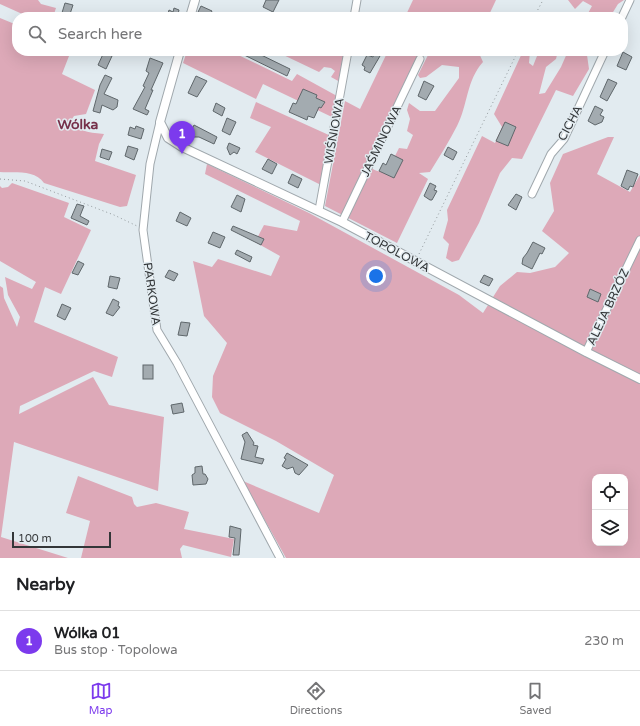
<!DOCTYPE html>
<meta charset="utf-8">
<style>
:root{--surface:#fff;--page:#f6f6f6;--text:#202124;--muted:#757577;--line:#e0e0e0;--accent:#7c3aed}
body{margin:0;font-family:"Varela Round",sans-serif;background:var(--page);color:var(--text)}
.controls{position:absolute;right:12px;bottom:12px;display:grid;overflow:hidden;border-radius:8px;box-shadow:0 4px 16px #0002}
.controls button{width:36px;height:36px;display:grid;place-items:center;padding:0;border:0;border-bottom:1px solid var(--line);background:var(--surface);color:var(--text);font:20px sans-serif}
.scale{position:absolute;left:12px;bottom:10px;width:99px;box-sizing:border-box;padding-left:4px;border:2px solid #333638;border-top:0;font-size:11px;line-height:14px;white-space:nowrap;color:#333638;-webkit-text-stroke:3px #e2ebf0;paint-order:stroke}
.you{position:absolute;left:376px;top:276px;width:14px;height:14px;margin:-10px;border:3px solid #fff;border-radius:50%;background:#1a73e8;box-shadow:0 0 0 6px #1a73e833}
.badge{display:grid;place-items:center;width:26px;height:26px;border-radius:50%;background:var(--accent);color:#fff;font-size:13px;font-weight:700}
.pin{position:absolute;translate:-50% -33px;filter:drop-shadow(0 1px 2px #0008)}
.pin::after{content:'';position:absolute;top:21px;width:14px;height:12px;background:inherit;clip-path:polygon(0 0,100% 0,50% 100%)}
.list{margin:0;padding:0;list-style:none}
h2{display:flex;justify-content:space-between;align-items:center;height:52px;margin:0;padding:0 16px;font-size:17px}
h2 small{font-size:13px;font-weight:400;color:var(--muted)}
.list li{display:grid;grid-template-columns:26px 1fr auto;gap:12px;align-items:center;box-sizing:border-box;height:60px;padding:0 16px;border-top:1px solid var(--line)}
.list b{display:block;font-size:15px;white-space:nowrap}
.list p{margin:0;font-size:13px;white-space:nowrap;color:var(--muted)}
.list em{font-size:13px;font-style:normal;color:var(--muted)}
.icon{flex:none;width:22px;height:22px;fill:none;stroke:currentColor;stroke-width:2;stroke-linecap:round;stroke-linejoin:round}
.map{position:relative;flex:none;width:640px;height:558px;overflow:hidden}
.search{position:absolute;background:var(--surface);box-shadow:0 4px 16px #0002;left:12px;right:12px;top:12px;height:44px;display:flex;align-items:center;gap:10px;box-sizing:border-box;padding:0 14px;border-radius:16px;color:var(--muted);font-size:15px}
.sheet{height:112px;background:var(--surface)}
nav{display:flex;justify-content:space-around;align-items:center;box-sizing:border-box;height:56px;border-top:1px solid var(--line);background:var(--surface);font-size:11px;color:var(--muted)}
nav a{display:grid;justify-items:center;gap:2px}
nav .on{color:var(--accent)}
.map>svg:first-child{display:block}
.green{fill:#dda9b8;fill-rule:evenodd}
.building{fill:#a3abb0;stroke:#5f676b}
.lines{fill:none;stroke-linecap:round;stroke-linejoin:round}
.minor-casing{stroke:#a0a8ad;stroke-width:9}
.tertiary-casing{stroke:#a0a8ad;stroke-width:10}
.path{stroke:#939a9d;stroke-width:1;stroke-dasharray:1 3;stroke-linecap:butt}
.minor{stroke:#fff;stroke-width:7}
.tertiary{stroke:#fff;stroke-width:8}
.labels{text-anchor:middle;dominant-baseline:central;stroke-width:3;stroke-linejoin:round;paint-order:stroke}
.street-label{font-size:12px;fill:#333638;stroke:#e2ebf0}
.quarter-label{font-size:14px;font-weight:bold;fill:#76314a;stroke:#e2ebf0}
</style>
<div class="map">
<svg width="640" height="558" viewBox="0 0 640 558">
<rect width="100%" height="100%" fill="#e2ebf0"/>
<!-- green -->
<g class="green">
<path d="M 0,0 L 38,0 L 41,4 L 56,8 L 53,17 L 29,17 L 0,4 Z"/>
<path d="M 413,0 L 496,0 L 488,17 L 405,17 Z"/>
<path d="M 568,0 L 624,0 L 618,4 L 610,17 L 586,17 L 592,6 L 583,1 L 575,9 Z"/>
<path d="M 0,18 L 17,25 L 17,51 L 64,51 L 63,54 L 69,56 L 62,74 L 95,90 L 86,114 L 74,116 L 72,119 C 75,132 93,133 104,134 L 99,144 L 95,161 L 136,175 L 127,206 L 120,207 L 44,183 C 35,169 14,173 0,172 Z"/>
<path d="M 187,51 L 230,51 L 292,81 L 297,74 L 337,96 L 334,118 L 263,84 L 256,99 L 183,63 Z"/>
<path d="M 275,51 L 345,51 L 340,82 L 331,77 L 335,71 L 331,68 L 324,67 L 319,72 Z"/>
<path d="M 388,51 L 422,51 L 406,80 L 367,165 C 375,171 379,173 388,170 L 399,148 L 407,149 L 413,135 L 407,131 L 410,119 L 407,110 L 409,103 L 420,111 L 435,111 L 459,78 L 459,67 L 442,65 L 426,77 L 420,78 L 418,75 L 430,51 L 478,51 L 483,62 C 466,81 468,105 457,126 C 449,142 439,157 430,172 L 419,173 L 428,179 L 397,243 L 325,206 L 345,101 L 360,109 Z"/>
<path d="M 523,51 L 530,51 L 529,63 L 533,66 L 539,51 L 558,51 L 556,59 L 546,67 L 539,94 L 545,93 L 561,67 L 568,51 L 589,51 L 587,55 L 589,69 L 573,96 L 556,90 L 522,159 L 512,158 L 500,173 L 479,223 L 459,260 L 452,262 L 446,258 L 449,244 L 443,238 L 448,220 L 447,210 L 482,136 L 495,143 L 502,127 L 494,114 Z"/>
<path d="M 256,102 L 331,136 L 321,185 L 255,152 L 271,127 L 250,118 Z"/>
<path d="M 608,137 L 614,137 L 597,174 L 630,192 L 640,175 L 640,558 L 286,558 L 243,481 L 319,513 L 334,475 L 276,441 L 220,413 L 212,397 L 213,376 L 227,343 L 204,316 L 193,261 L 212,267 L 218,259 L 271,276 L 280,256 L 255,242 L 264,225 L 297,231 L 300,221 L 205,174 L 207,164 L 309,213 L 459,295 L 483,313 L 500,286 L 517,272 L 530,273 L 555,267 L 569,253 L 542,231 L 554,211 L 550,183 L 563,154 ZM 595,477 L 625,477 L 625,543 L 595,543 Z"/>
<path d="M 12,183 L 69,203 L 64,217 L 91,230 L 61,294 L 45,287 L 34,322 L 118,357 L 112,377 L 94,371 L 20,406 L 19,414 L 93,377 L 109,405 L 164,417 L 158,491 L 14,442 L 1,537 L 68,558 L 0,558 L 0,286 L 3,288 L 4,298 L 17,327 L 20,317 L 8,295 L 5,277 L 32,289 L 36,282 L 0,261 L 0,186 L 2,188 L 8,187 Z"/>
<path d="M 78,476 L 132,497 L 134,504 L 137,507 L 156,503 L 189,512 L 184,529 L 234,539 L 231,557 L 183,545 L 180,549 L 182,558 L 81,558 L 90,521 L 66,513 Z"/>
</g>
<!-- building -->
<g class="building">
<path d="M 266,0 L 279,0 L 273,12 L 263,7 Z"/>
<path d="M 65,3 L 73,5 L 69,17 L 61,16 Z"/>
<path d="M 201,6 L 212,11 L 209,17 L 198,12 Z"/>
<path d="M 174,8 L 179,10 L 178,14 L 185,17 L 167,17 L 169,10 L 173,12 Z"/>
<path d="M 236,51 L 253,51 L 290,69 L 287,76 Z"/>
<path d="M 104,52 L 112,56 L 106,69 L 98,65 Z"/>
<path d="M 623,52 L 632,57 L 626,70 L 617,66 Z"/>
<path d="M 374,54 L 380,56 L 370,73 L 364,70 L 365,67 L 362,65 L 367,55 L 373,57 Z"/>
<path d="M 150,58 L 163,63 L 151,90 L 153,90 L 145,109 L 149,111 L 147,115 L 133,109 L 145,87 L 143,86 L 149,73 L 146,71 Z"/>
<path d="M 105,75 L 112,78 L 104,94 L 118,100 L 117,107 L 113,110 L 102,105 L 100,113 L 93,111 L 100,85 Z"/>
<path d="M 196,76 L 207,81 L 197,97 L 188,93 Z"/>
<path d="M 608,79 L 617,83 L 607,101 L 600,97 Z"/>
<path d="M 424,81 L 434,86 L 426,100 L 418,96 Z"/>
<path d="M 303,89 L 317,95 L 316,98 L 325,102 L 321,108 L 319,107 L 314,118 L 308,116 L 307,120 L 289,112 L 293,103 L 296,104 Z"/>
<path d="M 216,103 L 225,108 L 222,116 L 213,111 Z"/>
<path d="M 595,106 L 603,110 L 600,115 L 604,117 L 602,122 L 595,125 L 588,121 Z"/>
<path d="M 227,118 L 236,122 L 230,135 L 222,131 Z"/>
<path d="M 505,122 L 516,127 L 508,146 L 496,141 Z"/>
<path d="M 194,125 L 217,137 L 214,144 L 199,137 L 193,137 L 191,131 Z"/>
<path d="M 136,126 L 144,129 L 141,139 L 128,135 L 130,127 L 135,129 Z"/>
<path d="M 229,143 L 240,148 L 237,154 L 234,152 L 230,155 L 227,148 Z"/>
<path d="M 128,146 L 138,149 L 134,160 L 125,156 Z"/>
<path d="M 448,147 L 457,152 L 453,160 L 444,155 Z"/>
<path d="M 102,149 L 112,152 L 109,160 L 100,157 Z"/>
<path d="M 391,154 L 403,160 L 394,178 L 379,171 L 383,163 L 386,165 Z"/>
<path d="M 268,159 L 277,164 L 272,174 L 262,169 Z"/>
<path d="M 627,170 L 638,174 L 633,187 L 630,186 L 628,190 L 621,186 Z"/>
<path d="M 292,174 L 302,179 L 298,188 L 288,183 Z"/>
<path d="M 430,183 L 436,186 L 434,190 L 437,191 L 432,200 L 430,200 L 424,196 Z"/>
<path d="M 516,194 L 522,197 L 516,210 L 508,205 Z"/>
<path d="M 237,195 L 245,199 L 241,212 L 231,207 Z"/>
<path d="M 77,204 L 84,206 L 80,216 L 89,221 L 87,225 L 71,218 Z"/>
<path d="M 180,212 L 191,218 L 187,226 L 176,221 Z"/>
<path d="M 233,226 L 264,239 L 261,245 L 231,230 Z"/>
<path d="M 213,232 L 225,237 L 220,248 L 208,243 Z"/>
<path d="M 533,242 L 545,248 L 542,254 L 540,253 L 532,269 L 522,264 L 523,258 L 527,253 Z"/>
<path d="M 237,250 L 252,257 L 250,262 L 235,254 Z"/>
<path d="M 78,261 L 84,264 L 78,275 L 72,273 Z"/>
<path d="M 169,270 L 178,274 L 174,281 L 165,277 Z"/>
<path d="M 484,275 L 493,279 L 489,286 L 480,282 Z"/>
<path d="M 110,276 L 120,278 L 117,289 L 108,287 Z"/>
<path d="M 590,289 L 601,294 L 598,302 L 587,297 Z"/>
<path d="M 113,299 L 119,302 L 118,306 L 120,307 L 113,316 L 106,313 Z"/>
<path d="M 62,304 L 71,308 L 65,320 L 57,316 Z"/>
<path d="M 181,322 L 190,323 L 187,336 L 178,335 Z"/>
<rect x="143" y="365" width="10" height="14"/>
<path d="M 182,403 L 184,412 L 173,414 L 171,405 Z"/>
<path d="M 247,432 L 254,443 L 253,445 L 258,446 L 255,457 L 264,459 L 262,464 L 241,459 L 245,442 L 242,435 Z"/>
<path d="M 287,453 L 308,465 L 299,475 L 295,473 L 293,467 L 287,469 L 282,466 L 286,459 L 284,458 Z"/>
<path d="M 202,466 L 203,474 L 205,474 L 208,479 L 206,484 L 193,485 L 192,475 L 195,473 L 195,467 Z"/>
<path d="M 230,526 L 241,529 L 239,555 L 233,555 L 235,538 L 229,537 Z"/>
</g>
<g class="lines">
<defs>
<g id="minor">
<path d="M 354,17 L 357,0"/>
<path d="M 622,17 L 630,0"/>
<path d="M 160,122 L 150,164 L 143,230 L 157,330 L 177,363 L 280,558"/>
<path d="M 532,194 L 551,154 L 564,139 L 605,51"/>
<path d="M 319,210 L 348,51"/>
<path d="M 342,222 L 420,59"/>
<path d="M 586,352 L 640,240"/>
</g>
<g id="tertiary">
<path d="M 190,17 L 195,0"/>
<path d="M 180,51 L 160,122 L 168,138 L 182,147 L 342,222 L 586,352 L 640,379"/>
</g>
</defs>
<!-- minor casing -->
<use href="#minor" class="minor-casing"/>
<!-- tertiary casing -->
<use href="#tertiary" class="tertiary-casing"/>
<!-- path -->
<g class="path">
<path d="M 534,17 L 543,0"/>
<path d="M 0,179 L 25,181 L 114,215 L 137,226"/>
<path d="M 419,254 L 518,51"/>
</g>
<!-- minor -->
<use href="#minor" class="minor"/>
<!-- tertiary -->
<use href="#tertiary" class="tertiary"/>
</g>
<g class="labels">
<!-- street labels -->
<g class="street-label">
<text transform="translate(570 123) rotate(-62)">CICHA</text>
<text transform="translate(334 131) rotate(-80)">WIŚNIOWA</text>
<text transform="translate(381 141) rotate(-64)">JAŚMINOWA</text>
<text transform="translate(397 252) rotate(28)">TOPOLOWA</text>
<text transform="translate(152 294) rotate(82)">PARKOWA</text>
<text transform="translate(608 307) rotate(-65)">ALEJA BRZÓZ</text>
</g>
<!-- quarter labels -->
<g class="quarter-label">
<text x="78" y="124">Wólka</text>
</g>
</g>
</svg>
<div class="controls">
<button><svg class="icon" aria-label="locate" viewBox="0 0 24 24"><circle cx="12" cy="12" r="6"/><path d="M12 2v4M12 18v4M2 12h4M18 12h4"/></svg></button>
<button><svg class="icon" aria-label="layers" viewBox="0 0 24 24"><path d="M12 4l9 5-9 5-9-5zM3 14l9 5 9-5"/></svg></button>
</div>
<div class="scale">100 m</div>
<div class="you"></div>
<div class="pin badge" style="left:182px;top:154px">1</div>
<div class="search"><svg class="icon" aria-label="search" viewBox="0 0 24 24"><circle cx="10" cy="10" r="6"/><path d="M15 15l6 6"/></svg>Search here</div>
</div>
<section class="sheet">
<h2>Nearby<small></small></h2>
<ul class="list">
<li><span class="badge">1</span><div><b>Wólka 01</b><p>Bus stop · Topolowa</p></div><em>230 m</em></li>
</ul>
</section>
<nav>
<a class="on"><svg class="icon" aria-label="map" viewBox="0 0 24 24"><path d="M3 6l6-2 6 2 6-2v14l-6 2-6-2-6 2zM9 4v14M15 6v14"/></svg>Map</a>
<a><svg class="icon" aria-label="directions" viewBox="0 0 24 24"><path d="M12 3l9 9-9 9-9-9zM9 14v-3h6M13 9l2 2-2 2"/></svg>Directions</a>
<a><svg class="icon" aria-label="saved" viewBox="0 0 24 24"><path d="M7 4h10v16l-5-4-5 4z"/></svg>Saved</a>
</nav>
